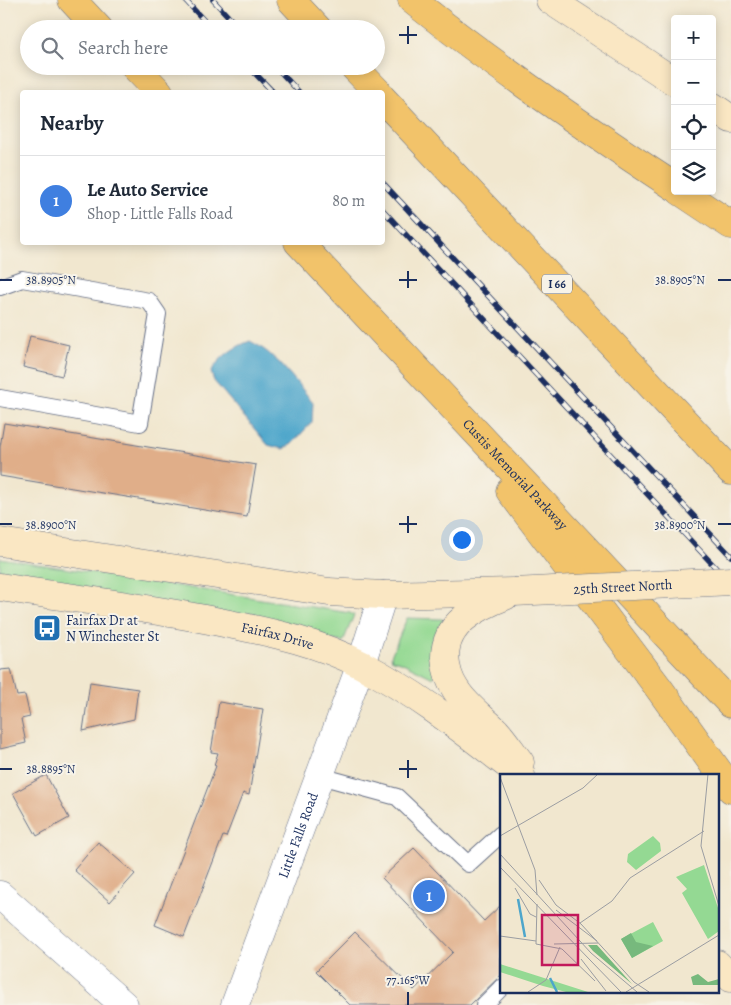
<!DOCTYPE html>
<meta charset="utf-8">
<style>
:root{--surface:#fff;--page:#f2f2f3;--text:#1f2937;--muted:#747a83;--line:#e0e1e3;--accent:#1a73e8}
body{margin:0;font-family:Alegreya,serif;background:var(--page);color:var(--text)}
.controls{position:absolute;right:15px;top:15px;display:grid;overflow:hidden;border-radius:5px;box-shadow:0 2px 12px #0003}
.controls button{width:45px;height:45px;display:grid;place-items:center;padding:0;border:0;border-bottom:1px solid var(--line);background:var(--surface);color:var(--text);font:25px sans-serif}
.you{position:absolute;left:461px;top:539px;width:18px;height:18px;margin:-12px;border:4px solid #fff;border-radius:50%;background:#1a73e8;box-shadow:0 0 0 8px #1a73e833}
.badge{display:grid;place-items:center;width:32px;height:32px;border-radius:50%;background:var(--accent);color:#fff;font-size:16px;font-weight:700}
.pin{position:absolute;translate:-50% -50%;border:2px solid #fff;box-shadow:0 1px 5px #0006}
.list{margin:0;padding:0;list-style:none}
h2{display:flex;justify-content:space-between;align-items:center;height:65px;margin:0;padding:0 20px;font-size:21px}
h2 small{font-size:16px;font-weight:400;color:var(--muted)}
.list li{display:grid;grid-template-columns:32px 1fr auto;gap:15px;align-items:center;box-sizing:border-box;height:90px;padding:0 20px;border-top:1px solid var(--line)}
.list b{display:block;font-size:19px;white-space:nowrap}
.list p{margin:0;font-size:16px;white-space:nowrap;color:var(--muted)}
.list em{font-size:16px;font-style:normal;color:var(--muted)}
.icon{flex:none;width:28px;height:28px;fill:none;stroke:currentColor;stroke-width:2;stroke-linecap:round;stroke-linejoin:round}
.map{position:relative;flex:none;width:731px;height:1005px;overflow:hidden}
.search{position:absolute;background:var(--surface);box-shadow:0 2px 12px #0003;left:20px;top:20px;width:365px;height:55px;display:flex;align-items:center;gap:12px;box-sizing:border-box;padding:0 18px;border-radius:28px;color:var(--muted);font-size:19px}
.panel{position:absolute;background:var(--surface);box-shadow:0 2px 12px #0003;left:20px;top:90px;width:365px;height:155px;border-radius:5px}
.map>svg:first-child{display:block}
.green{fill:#94d993;stroke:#588478}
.water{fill:#4ea6cb;stroke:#346a94}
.building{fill:#e0ae89}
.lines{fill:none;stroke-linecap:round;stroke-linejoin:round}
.service-casing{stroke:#666f86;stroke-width:18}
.minor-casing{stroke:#666f86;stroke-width:29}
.tertiary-casing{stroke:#666f86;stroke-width:29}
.secondary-casing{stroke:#666f86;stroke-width:29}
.motorway-casing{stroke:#666f86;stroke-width:29}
.service{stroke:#fff;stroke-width:16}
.minor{stroke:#fff;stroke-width:28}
.tertiary{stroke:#fff;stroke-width:28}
.secondary{stroke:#fae7c3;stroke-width:28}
.motorway{stroke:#f2c36a;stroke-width:28}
.rail-casing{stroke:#1b2f5e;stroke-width:5.5}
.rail{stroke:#f7f3e8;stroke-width:4;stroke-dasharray:11;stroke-linecap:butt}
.secondary-bridge-casing{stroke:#666f86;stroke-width:29;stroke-linecap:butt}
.secondary-bridge{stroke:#fae7c3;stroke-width:28}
.ticks{fill:none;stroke:#1b2f5e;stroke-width:2}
.labels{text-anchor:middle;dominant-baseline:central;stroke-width:4;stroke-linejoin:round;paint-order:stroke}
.shield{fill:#f7f3e8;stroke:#5d6a87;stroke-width:1}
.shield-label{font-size:12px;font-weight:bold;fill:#1b2f5e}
.street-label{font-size:14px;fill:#1b2f5e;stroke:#f7f3e8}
.poi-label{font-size:14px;fill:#1b2f5e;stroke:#f7f3e8;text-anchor:start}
.inset-river{fill:none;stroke:#4ea6cb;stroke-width:2.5}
.inset-road{fill:none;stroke:#9b9da2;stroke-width:1}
.view{fill:#c2185b;fill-opacity:0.15;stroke:#c2185b;stroke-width:2.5}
.inset-edge{fill:none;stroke:#1b2f5e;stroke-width:2.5}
.ticks-label{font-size:12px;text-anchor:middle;fill:#1b2f5e;stroke:#f7f3e8;stroke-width:4;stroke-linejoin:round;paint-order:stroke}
</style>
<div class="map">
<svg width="731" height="1005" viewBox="0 0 731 1005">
<rect width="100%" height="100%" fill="#f7f3e8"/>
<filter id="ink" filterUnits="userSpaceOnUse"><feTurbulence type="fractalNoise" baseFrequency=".02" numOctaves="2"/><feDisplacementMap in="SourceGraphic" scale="10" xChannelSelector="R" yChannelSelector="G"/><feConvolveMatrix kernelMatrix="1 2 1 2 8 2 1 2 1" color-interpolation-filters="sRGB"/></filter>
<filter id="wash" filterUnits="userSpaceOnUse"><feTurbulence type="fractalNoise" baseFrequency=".0096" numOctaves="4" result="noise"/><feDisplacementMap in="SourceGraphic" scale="20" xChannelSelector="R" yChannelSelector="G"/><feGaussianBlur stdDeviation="1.12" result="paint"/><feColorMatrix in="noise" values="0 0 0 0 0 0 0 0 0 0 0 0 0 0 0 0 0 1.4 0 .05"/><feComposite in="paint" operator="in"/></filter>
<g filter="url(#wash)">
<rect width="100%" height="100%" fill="#f1e7cf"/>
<!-- green -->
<g class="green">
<path d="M 0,558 L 350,613 L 354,615 L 343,642 L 0,578 Z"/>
<path d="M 407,618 L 442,619 L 443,620 L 433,678 L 401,662 L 392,660 L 391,656 Z"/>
</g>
<!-- water -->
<path class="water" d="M 250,341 C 277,354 294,380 313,402 L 312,422 L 292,444 L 283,449 L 268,445 L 214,381 L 211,372 C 219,357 234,347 250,341 Z"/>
<g id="blocks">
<!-- building -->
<g class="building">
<path d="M 30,336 L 69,345 L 62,376 L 23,367 Z"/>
<path d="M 4,423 L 256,465 L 247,517 L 0,476 L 0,447 Z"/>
<path d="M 11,669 L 17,696 L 25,695 L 30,717 L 21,719 L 26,743 L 0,749 L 0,670 Z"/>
<path d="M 90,682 L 138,689 L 134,719 L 83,731 Z"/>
<path d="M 219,702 L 263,709 L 249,795 L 243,793 L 226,837 L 223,836 L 184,937 L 155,925 L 216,766 L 214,765 L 218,753 L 211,752 Z"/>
<path d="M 46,775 L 69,818 L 37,836 L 13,793 Z"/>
<path d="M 98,842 L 135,874 L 110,902 L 74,870 Z"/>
<path d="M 414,848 L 484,921 L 501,905 L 501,975 L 470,1005 L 350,1005 L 316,971 L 355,932 L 414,990 L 453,952 L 382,878 Z"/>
</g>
</g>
</g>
<g filter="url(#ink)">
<use href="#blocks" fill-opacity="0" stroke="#666f86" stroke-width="1"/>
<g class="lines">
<defs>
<g id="service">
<path d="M 0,287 L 22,279 L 149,301 L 158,314 L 140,423 L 0,398"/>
<path d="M 320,776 L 397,797 L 468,864 L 501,834"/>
<path d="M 484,1005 L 501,988"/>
</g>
<path id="minor" d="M 0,895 L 124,1005"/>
<g id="tertiary">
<path id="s1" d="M 235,1005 L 361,664 L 383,595"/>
</g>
<g id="secondary">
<path d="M 550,0 L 675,82"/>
<path d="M 712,106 L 731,119"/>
<path d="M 0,542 L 329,592 L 383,595 L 514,592"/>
<path id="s2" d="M 0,587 C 76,599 153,608 229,624 C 274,633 320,643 362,665 C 420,695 470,736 521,775"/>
<path d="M 505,596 C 477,607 445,623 445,657 C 446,670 449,680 456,690 C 466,706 483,718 496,731 C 505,741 512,752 520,762"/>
<path d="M 717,964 L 731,978"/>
</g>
<g id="motorway">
<path d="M 72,0 L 99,29"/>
<path d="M 291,0 L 318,29"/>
<path d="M 412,0 C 496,67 585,128 675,187"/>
<path d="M 134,66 L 159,92"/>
<path d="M 353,66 L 378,92"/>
<path d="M 382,98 L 731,471"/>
<path d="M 680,191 L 731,225"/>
<path id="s3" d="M 298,242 L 731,704"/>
<path d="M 510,491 L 658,687 L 731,789"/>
</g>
</defs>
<!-- service casing -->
<use href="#service" class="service-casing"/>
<!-- minor casing -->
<use href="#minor" class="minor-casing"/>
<!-- tertiary casing -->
<use href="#tertiary" class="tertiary-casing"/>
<!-- secondary casing -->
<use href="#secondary" class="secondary-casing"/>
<!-- motorway casing -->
<use href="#motorway" class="motorway-casing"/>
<!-- service -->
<use href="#service" class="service"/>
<!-- minor -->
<use href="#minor" class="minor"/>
<!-- tertiary -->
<use href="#tertiary" class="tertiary"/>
<!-- secondary -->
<use href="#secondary" class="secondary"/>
<!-- motorway -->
<use href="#motorway" class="motorway"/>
<defs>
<g id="rail">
<path d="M 185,0 L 212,29"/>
<path d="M 213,0 L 240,29"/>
<path d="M 248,66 L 273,92"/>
<path d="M 275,66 L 299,92"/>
<path d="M 382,182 L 731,556"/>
<path d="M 382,209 L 731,584"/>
</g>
</defs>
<!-- rail casing -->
<use href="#rail" class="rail-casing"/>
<!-- rail -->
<use href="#rail" class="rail"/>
<defs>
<g id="secondary-bridge">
<path id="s4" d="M 514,592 L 731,581"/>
</g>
</defs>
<!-- secondary-bridge casing -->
<use href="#secondary-bridge" class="secondary-bridge-casing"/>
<!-- secondary-bridge -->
<use href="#secondary-bridge" class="secondary-bridge"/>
</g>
</g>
<!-- ticks -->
<path class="ticks" d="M 408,26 L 408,44M 399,35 L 417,35M 408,271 L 408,288M 0,280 L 12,280M 399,280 L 417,280M 718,280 L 731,280M 408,516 L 408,533M 0,524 L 12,524M 399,524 L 417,524M 718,524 L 731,524M 408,760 L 408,778M 0,769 L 12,769M 399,769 L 417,769M 408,992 L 408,1005"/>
<!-- icons -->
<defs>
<symbol id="bus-square" viewBox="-11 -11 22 22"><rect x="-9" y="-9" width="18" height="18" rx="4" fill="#1f6fb2" stroke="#f7f3e8"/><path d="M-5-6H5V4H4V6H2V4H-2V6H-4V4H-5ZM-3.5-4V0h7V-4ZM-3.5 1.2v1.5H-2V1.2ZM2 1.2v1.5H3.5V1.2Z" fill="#fff"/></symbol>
</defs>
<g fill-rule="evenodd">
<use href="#bus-square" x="31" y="612" width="32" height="32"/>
</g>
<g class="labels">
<!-- shield labels -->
<rect class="shield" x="542" y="274.5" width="30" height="19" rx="4"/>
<g class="shield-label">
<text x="557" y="284">I 66</text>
</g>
<!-- street labels -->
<g class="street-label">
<text stroke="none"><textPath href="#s3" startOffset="318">Custis Memorial Parkway</textPath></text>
<text stroke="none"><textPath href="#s4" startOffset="109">25th Street North</textPath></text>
<text stroke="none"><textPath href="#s2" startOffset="282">Fairfax Drive</textPath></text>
<text stroke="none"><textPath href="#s1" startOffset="181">Little Falls Road</textPath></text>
</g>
<!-- poi labels -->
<g class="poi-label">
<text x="66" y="620">Fairfax Dr at<tspan x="66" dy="16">N Winchester St</tspan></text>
</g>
</g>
<!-- overview -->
<g transform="translate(500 774)">
<rect width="219" height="219" fill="#f1e7cf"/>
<path d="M 153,62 L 160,69 L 161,77 L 136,96 L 127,88 L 128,80 ZM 204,91 L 219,137 L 219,157 L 208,165 L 182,119 L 187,115 L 176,103 ZM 153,148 L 163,167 L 132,184 L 121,165 ZM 0,190 L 19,196 L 88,218 L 66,218 L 43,212 L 0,198 Z" fill="#94d993"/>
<path d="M 131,159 L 136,168 L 153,172 L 132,184 L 121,165 ZM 88,171 L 97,171 L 132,210 L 93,177 ZM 198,200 L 208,208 L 219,205 L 219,211 L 193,211 L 191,203 Z" fill="#77b97d"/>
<path class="inset-river" d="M 18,125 L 25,163M 50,204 L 57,218"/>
<path class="inset-road" d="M 208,0 L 201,72 L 219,132M 0,3 L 35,96 L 37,121M 0,62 L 83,14 L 98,0M 0,80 L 91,179 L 137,218M 0,93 L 121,218M 39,106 L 56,131 L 81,150 L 134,208 L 149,218M 15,114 L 30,140 L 36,143M 37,130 L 36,170 L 62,175 L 95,207M 56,136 L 97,167M 80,149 L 112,127 L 130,104 L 204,57M 0,162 L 36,167M 54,170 L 98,169M 81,185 L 106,217M 28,218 L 46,206 L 60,173M 126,218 L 219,161"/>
<path class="view" d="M 42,141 L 78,141 L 78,191 L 42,191 Z"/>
<rect width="219" height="219" class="inset-edge"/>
</g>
<g class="ticks-label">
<text x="51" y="284">38.8905°N</text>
<text x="680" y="284">38.8905°N</text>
<text x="51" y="529">38.8900°N</text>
<text x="680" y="529">38.8900°N</text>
<text x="51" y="773">38.8895°N</text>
<text x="408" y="984">77.165°W</text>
</g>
</svg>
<div class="controls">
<button>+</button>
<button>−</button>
<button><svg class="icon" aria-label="locate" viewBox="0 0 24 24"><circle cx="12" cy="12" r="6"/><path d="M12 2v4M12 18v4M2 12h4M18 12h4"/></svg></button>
<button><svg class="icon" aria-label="layers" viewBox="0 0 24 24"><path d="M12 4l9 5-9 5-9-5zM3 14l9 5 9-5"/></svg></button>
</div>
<div class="you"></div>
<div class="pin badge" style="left:429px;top:896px;background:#3f7fe0">1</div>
<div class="search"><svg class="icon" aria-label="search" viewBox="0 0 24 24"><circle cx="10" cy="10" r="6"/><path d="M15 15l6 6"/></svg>Search here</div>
<section class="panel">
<h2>Nearby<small></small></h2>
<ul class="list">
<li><span class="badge" style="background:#3f7fe0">1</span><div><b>Le Auto Service</b><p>Shop · Little Falls Road</p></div><em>80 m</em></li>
</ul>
</section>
</div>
